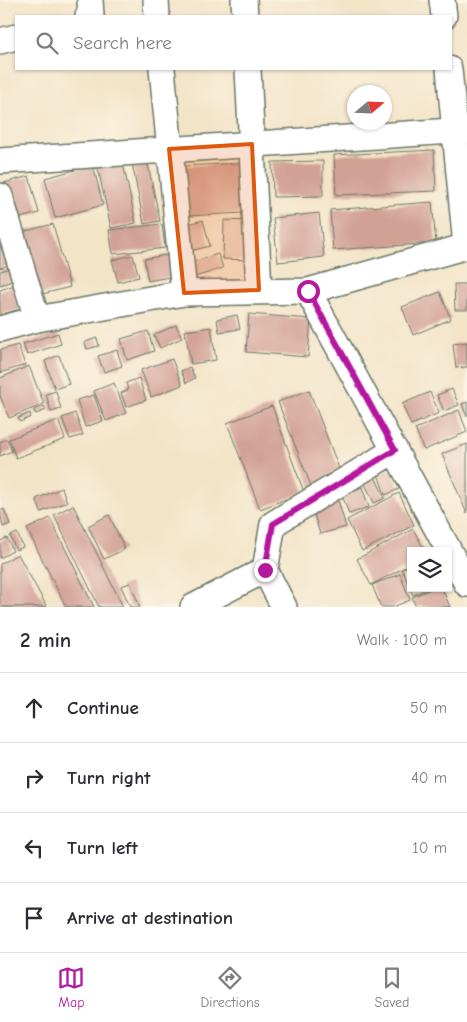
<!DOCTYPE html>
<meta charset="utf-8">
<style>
:root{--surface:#fff;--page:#f7f7f7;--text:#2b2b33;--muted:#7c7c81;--line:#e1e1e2;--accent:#b5179e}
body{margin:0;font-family:"Comic Neue",sans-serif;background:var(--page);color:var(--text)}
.controls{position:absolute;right:15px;bottom:15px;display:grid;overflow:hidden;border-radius:0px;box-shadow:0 1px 4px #0004}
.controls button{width:45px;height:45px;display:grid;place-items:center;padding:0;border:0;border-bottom:1px solid var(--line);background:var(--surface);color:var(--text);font:25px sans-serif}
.compass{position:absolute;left:347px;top:85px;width:45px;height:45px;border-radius:50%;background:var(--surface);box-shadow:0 1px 4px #0004;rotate:71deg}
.stop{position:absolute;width:15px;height:15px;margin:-11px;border:4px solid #b5179e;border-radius:50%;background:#fff}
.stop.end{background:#b5179e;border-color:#fff;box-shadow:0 1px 5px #0008}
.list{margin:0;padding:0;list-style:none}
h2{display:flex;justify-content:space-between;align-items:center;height:65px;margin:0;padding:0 20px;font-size:21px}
h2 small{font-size:16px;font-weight:400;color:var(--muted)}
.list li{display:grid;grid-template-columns:32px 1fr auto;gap:15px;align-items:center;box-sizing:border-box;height:70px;padding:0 20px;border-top:1px solid var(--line)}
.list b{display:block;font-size:19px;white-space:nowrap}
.list em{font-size:16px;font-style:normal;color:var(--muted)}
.icon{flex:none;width:28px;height:28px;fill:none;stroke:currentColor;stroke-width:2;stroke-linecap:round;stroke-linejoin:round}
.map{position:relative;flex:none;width:467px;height:607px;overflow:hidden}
.search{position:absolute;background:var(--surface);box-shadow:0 1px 4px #0004;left:15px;right:15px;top:15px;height:55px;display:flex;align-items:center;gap:12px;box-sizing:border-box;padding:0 18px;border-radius:0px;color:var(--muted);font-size:19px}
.sheet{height:345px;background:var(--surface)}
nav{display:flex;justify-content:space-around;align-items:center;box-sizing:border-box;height:70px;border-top:1px solid var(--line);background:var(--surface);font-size:14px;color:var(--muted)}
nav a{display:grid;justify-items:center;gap:2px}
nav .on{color:var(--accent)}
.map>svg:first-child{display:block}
.building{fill:#d2a195}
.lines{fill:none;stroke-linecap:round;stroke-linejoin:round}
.minor-casing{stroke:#697768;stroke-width:28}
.minor{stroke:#fff;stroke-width:25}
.route{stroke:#b5179e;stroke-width:6}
.marked{fill:#de580e;fill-opacity:0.2;stroke:#de580e;stroke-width:4;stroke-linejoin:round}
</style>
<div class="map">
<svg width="467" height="607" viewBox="0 0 467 607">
<rect width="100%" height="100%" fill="#fcf5e5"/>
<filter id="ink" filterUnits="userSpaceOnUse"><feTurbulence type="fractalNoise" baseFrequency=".02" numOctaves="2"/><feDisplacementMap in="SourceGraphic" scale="10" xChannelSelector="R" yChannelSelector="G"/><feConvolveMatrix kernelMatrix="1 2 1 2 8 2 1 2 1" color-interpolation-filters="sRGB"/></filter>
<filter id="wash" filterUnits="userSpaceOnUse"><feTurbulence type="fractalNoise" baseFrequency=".0096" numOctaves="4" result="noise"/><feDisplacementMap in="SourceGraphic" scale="20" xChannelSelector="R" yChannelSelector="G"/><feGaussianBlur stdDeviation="1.12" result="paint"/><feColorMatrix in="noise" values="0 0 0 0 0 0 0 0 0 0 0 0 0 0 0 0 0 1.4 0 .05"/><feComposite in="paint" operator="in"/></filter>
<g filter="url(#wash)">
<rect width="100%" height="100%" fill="#f3e4c8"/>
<g id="blocks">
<!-- building -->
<g class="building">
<path d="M 434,150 L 436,191 L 336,195 L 334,155 Z"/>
<path d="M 146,155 L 160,221 L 144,224 L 131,158 Z"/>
<path d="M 122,159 L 136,223 L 111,228 L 97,164 Z"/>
<path d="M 323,161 L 323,196 L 273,197 L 272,162 Z"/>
<path d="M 240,163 L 243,213 L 188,216 L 185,166 Z"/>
<path d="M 93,165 L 103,205 L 55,218 L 45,178 Z"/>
<path d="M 29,176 L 39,213 L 9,221 L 0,184 Z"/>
<path d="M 432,202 L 436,243 L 333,250 L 330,210 Z"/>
<path d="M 319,213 L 324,257 L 278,262 L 273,218 Z"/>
<path d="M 203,220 L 210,246 L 190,251 L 184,225 Z"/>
<path d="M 224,220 L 249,221 L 248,260 L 223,259 Z"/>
<path d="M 53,224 L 70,287 L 39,295 L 22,232 Z"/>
<path d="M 162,224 L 165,248 L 113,254 L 109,230 Z"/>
<path d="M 9,243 L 16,263 L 0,268 L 0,246 Z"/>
<path d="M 171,254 L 175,276 L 148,281 L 144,259 Z"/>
<path d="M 218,254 L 223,268 L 195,277 L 190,263 Z"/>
<path d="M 133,255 L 139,277 L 118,282 L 112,260 Z"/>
<path d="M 14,267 L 18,279 L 0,285 L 0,271 Z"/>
<path d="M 18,284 L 26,307 L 0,315 L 0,290 Z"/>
<path d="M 454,284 L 467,284 L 467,310 L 455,310 Z"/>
<path d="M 440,292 L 451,319 L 413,335 L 402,307 Z"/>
<path d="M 249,314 L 311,319 L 308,357 L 246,352 Z"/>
<path d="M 237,315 L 240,329 L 219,332 L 217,319 Z"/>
<path d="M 176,325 L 182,338 L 160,348 L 154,335 Z"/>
<path d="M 211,327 L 216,360 L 191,364 L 185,331 Z"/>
<path d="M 148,331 L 154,351 L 127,360 L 121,339 Z"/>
<path d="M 58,333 L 61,344 L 27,355 L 23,344 Z"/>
<path d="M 97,338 L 99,346 L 87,349 L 85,342 Z"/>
<path d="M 467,342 L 467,367 L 456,368 L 453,344 Z"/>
<path d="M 18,345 L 25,365 L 0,373 L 0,350 Z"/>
<path d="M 117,350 L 122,366 L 104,372 L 98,356 Z"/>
<path d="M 59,355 L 69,384 L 55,389 L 45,361 Z"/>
<path d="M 172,359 L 182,385 L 151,397 L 141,370 Z"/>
<path d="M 29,366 L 44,404 L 9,418 L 0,396 L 0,378 Z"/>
<path d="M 190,367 L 195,378 L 186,383 L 181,371 Z"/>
<path d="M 139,378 L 146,400 L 126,407 L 121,393 L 128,390 L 126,383 Z"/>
<path d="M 114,383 L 126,413 L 106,421 L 94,391 Z"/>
<path d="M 452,389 L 459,405 L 444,411 L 437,395 Z"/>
<path d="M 309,390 L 343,479 L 313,491 L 278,402 Z"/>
<path d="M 56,391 L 61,409 L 51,412 L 46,394 Z"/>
<path d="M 430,392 L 439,413 L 411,425 L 402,404 Z"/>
<path d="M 94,395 L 103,421 L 85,427 L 77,400 Z"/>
<path d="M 467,402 L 467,417 L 462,404 Z"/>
<path d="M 44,406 L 46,410 L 36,414 L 34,410 Z"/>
<path d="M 272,406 L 304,492 L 260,509 L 227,423 Z"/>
<path d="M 459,410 L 467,432 L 424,450 L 415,429 Z"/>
<path d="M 30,413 L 31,417 L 20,422 L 18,418 Z"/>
<path d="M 75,413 L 83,435 L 70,439 L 62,418 Z"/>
<path d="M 58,420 L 65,439 L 16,458 L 9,439 Z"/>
<path d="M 7,439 L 12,451 L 0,456 L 0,442 Z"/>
<path d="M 467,444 L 467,514 L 442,454 Z"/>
<path d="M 392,469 L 399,489 L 385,495 L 378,474 Z"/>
<path d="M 375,477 L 385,498 L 374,503 L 364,482 Z"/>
<path d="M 362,487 L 369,507 L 349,514 L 342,495 Z"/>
<path d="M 62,488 L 67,502 L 41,512 L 36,499 Z"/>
<path d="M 399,493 L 414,525 L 362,551 L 347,520 Z"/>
<path d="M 338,500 L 346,527 L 320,534 L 312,507 Z"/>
<path d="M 73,505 L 123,607 L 99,607 L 54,515 Z"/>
<path d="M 4,509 L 10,524 L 3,527 L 0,511 Z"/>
<path d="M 109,515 L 125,549 L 104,559 L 88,526 Z"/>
<path d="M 50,518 L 94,607 L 66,607 L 27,529 Z"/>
<path d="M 413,529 L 425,551 L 411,551 L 411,564 L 371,585 L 357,559 Z"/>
<path d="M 17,533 L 23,547 L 16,550 L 10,536 Z"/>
<path d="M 7,538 L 13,551 L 0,558 L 0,541 Z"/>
<path d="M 18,554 L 47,607 L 0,607 L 0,564 Z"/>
<path d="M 411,566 L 411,588 L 428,588 L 413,595 L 402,569 Z"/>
<path d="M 400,574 L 410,600 L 393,607 L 381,607 L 372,585 Z"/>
<path d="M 130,583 L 140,607 L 130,607 L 121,586 Z"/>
<path d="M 433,588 L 442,588 L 450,607 L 416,607 L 412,597 Z"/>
</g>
</g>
</g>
<g filter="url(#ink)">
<use href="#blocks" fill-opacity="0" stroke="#697768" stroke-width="1"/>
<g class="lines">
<defs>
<g id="minor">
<path d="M 156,0 L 157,16"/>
<path d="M 244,0 L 245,16"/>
<path d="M 442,0 L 444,16"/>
<path d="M 88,16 L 91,15 L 90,0"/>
<path d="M 0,41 L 16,37"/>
<path d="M 162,69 L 184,293"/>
<path d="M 248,69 L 259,290"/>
<path d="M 449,69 L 466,246"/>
<path d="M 0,161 L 467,130"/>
<path d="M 0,196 L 37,319"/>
<path d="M 308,291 L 467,584"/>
<path d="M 0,329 L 37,319 L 184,293 L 308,291 L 467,246"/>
<path d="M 193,607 L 265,570"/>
<path d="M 284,607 L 265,570 L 273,524 L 395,450"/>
</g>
</defs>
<!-- minor casing -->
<use href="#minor" class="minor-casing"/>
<!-- minor -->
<use href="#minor" class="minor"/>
</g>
</g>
<g class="lines" filter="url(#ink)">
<!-- route -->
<path class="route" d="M 265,570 L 273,524 L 395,450 L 308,291"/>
</g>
<!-- marked area -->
<path class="marked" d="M 252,144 L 259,290 L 184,293 L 169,149 Z"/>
</svg>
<div class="controls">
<button><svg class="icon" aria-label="layers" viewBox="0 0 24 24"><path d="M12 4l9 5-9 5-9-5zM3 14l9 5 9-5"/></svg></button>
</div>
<svg class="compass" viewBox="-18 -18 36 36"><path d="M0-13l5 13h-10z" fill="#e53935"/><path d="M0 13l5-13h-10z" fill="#7c7c81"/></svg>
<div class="stop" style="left:308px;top:291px"></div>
<div class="stop end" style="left:265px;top:570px"></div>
<div class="search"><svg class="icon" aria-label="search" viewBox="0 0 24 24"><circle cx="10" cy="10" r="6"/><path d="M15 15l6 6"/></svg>Search here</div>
</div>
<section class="sheet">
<h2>2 min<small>Walk · 100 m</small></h2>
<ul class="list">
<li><svg class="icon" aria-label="ahead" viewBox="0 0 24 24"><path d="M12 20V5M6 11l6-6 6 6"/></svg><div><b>Continue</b></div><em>50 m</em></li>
<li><svg class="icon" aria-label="right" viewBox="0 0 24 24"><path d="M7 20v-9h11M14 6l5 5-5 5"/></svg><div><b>Turn right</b></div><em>40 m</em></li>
<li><svg class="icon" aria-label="left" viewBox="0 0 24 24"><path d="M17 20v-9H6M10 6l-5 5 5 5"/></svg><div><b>Turn left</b></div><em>10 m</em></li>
<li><svg class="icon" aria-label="arrive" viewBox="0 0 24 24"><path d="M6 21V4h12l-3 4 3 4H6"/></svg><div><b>Arrive at destination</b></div></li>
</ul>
</section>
<nav>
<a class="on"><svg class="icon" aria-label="map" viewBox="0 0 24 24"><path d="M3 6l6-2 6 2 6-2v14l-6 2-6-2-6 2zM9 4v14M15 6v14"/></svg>Map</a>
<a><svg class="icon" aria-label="directions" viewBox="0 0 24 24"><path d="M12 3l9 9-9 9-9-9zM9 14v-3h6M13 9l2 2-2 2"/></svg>Directions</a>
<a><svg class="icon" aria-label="saved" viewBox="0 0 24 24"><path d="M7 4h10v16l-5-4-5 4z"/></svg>Saved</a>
</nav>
